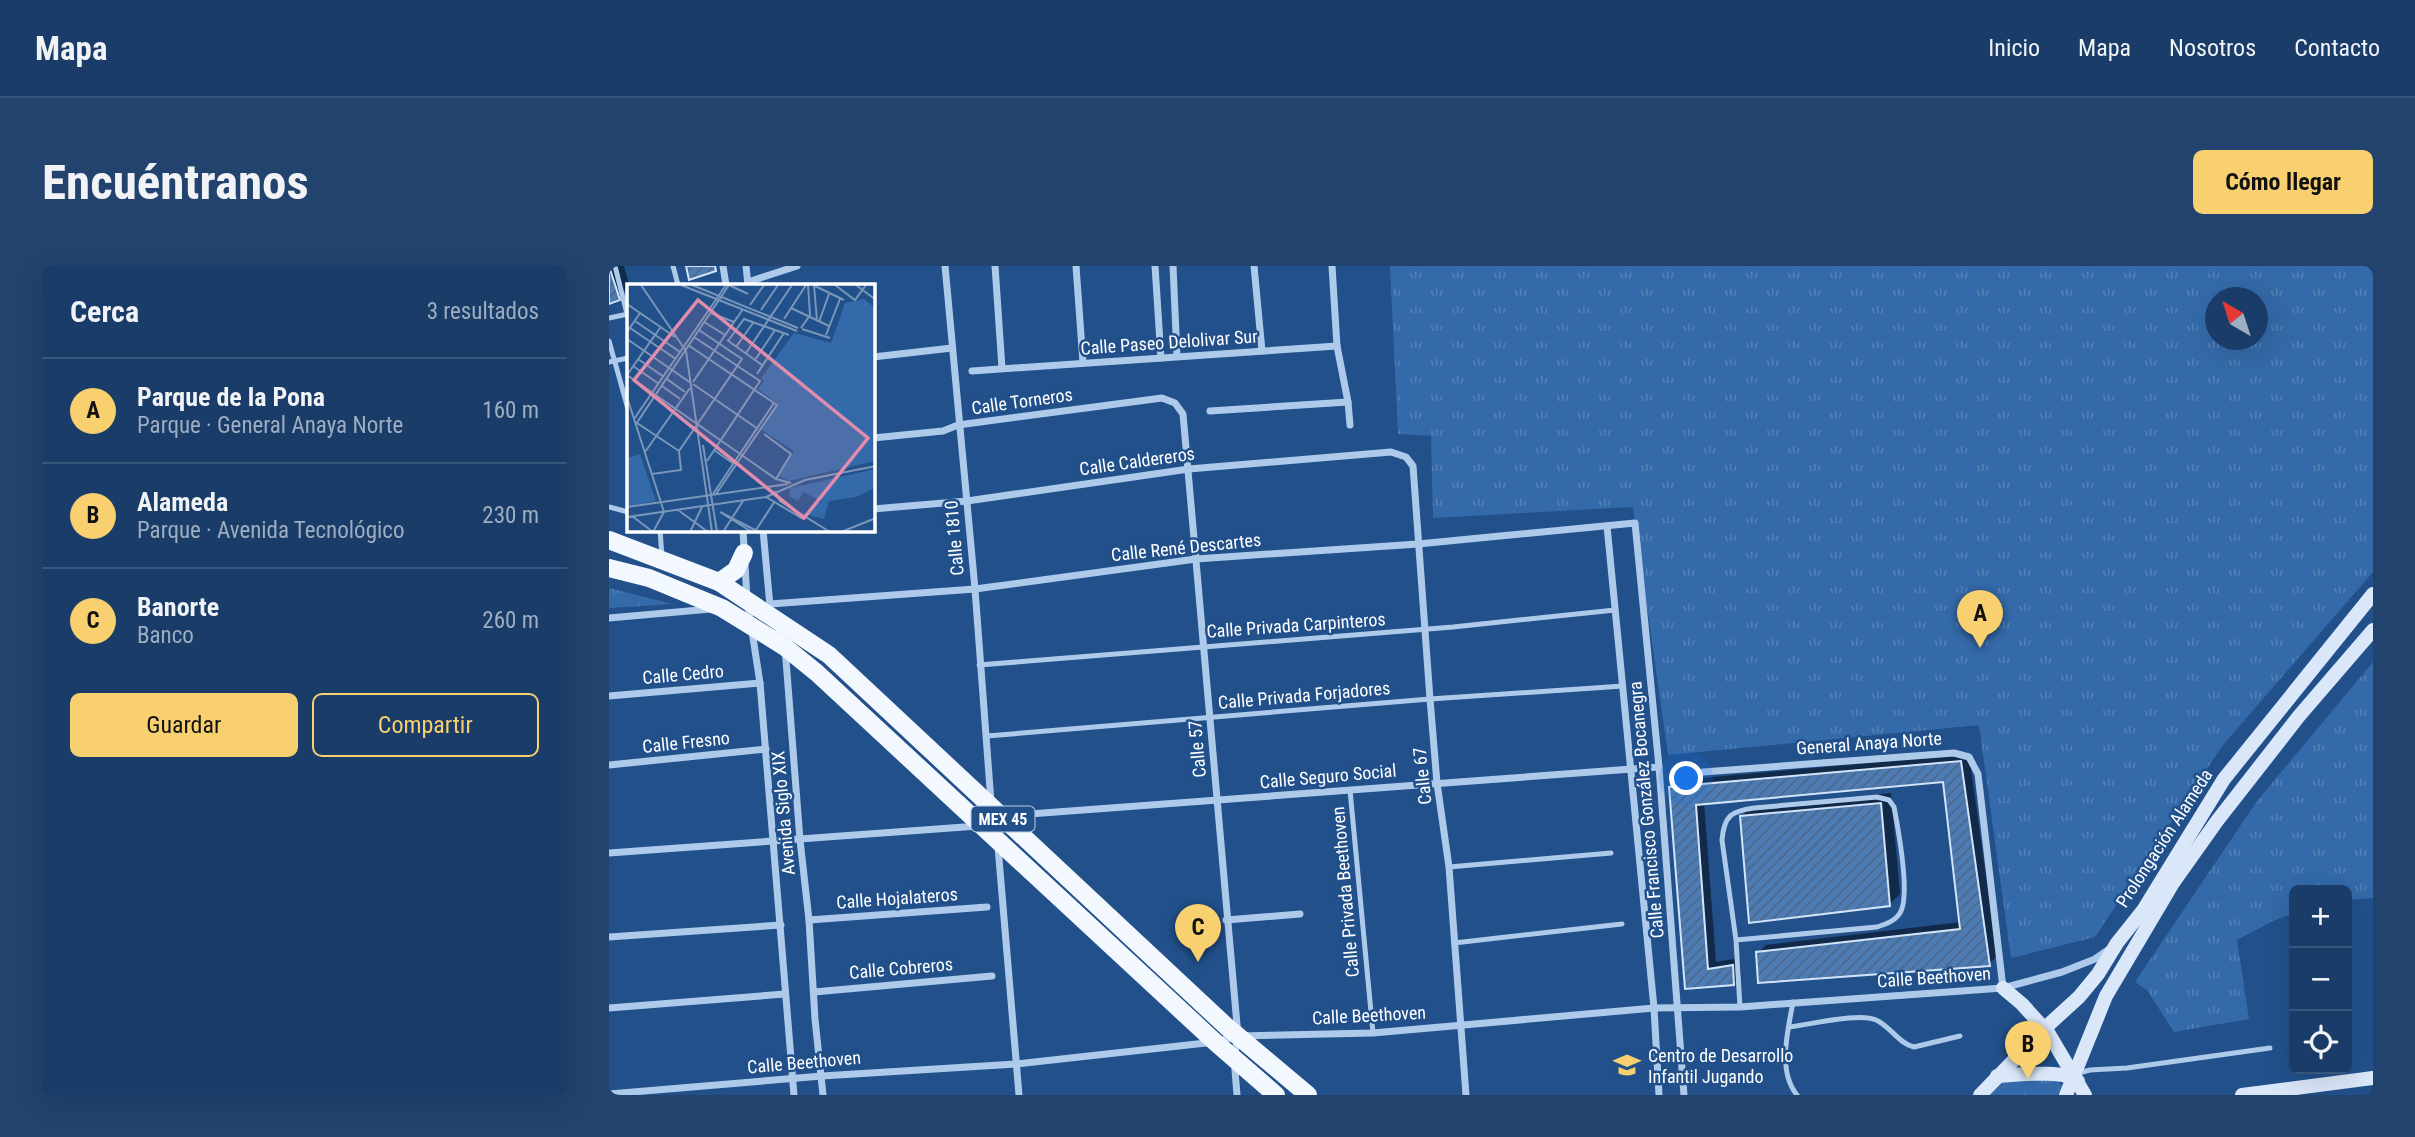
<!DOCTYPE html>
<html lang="es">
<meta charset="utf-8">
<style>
:root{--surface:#193c68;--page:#22436e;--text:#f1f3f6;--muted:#9fadc0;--line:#37567c;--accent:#f8d06f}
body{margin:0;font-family:"Roboto Condensed",sans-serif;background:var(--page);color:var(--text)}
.controls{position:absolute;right:21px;bottom:21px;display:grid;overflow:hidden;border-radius:10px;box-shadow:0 7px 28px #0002}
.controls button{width:63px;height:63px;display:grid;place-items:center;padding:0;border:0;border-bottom:2px solid var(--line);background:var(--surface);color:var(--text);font:35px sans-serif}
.compass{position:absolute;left:1596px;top:21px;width:63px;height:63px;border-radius:50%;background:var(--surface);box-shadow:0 7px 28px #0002;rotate:321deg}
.you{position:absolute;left:1078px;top:513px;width:24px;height:24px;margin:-18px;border:5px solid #fff;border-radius:50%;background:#1a73e8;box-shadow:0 0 0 10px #1a73e833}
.badge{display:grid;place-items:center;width:46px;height:46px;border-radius:50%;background:var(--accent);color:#111;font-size:23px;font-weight:700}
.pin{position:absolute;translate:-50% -58px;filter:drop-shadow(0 2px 4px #0008)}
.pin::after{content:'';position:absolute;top:37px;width:24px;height:21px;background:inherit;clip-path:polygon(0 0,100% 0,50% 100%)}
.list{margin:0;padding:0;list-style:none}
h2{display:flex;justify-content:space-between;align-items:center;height:91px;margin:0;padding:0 28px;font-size:30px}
h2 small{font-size:23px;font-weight:400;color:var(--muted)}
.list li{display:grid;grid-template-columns:46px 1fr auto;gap:21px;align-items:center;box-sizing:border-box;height:105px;padding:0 28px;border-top:2px solid var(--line)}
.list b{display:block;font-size:26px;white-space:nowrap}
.list p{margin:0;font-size:23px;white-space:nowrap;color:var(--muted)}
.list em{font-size:23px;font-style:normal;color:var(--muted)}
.actions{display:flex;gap:14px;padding:21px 28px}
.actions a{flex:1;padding:16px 0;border:2px solid var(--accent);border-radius:10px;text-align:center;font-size:24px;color:var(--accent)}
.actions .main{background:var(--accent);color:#111}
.icon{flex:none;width:38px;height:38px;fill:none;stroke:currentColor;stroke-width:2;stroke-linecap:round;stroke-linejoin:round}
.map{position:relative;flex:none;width:1764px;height:829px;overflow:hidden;border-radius:10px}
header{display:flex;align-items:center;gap:42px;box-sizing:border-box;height:98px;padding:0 35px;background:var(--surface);border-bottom:2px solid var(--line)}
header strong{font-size:33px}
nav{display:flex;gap:38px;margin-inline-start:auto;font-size:24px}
.intro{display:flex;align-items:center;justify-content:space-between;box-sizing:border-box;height:168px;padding:0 42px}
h1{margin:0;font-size:49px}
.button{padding:18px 32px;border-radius:10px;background:var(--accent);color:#111;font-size:24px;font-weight:700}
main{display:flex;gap:42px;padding:0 42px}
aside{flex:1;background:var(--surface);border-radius:10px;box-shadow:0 7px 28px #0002}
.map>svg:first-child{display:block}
.park{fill:url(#park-tufts);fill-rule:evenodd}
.shadow{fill:#0007}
.building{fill:url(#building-hatch);stroke:#d3e4f8;stroke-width:2}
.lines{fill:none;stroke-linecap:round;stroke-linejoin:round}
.service{stroke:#aecaeb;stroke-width:5}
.minor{stroke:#aecaeb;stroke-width:7}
.secondary{stroke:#dae7f9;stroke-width:14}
.primary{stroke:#f3f7fe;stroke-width:18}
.labels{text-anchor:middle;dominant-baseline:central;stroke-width:5;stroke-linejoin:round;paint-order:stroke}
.shield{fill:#21508b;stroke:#bccadc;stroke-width:2}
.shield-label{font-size:16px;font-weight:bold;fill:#fff}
.street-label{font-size:18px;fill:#fff;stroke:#21508b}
.poi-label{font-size:18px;fill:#fff;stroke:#21508b;text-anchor:start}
.inset-road{fill:none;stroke:#7a96b9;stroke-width:2}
.view{fill:#e08cad;fill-opacity:0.15;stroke:#e08cad;stroke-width:3.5}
.inset-edge{fill:none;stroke:#fff;stroke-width:3.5}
</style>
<header>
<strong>Mapa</strong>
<nav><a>Inicio</a><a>Mapa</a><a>Nosotros</a><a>Contacto</a></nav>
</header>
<div class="intro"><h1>Encuéntranos</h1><a class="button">Cómo llegar</a></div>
<main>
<aside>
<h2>Cerca<small>3 resultados</small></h2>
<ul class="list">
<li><span class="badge">A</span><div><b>Parque de la Pona</b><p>Parque · General Anaya Norte</p></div><em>160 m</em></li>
<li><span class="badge">B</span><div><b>Alameda</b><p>Parque · Avenida Tecnológico</p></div><em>230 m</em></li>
<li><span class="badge">C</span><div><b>Banorte</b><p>Banco</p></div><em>260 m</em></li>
</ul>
<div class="actions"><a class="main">Guardar</a><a>Compartir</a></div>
</aside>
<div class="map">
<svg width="1764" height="829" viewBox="0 0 1764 829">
<defs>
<pattern id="park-tufts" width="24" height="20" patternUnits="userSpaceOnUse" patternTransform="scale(1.75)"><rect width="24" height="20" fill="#346aa9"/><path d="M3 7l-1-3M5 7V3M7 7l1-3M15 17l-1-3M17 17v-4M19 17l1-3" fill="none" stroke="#5280b6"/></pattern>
<pattern id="building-hatch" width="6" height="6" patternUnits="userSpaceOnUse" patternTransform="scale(1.75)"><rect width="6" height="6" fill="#4d7cb5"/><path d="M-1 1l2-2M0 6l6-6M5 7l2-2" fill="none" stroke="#4d6686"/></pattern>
</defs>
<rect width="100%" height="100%" fill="#21508b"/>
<!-- park -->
<g class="park">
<path d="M 781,0 L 1764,0 L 1764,306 L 1614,479 L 1486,671 L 1402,692 L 1370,459 L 1059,489 L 1024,241 L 824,252 L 822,170 L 789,168 ZM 1606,32 L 1648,32 L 1648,74 L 1606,74 Z"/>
<path d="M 0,322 L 63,338 L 0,342 Z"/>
<path d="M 1764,396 L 1764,632 L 1738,634 L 1738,624 L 1685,624 L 1685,647 L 1666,654 L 1628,674 L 1640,753 L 1565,766 L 1538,724 L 1526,716 L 1648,535 Z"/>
<path d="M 1413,799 L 1442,806 L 1453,820 L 1449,829 L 1375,829 L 1401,800 Z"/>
</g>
<!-- shadow -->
<g class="shadow">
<path d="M 0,0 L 15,0 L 20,19 L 10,32 L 0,36 Z"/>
<path d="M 1360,488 L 1388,690 L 1380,698 L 1149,687 L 1157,679 L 1352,656 L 1336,514 L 1095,536 L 1107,696 L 1131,692 L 1132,709 L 1124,717 L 1077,721 L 1062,522 L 1070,514 Z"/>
<path d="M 1282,527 L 1291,628 L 1280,639 L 1132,551 L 1143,540 Z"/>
</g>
<!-- building -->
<g class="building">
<path d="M 0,0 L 11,34 L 0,38 Z"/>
<path d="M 77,0 L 106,0 L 107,5 L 80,14 Z"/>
<path d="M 1352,495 L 1381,700 L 1149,717 L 1147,686 L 1351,663 L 1334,516 L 1087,539 L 1099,703 L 1124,699 L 1125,719 L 1076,723 L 1060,521 Z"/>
<path d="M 1272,537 L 1281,640 L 1140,657 L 1131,550 Z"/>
</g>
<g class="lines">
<!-- service -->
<g class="service">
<path d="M 6,0 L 18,48"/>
<path d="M 64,0 L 69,19"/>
<path d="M 0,52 L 19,48"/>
<path d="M 0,75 L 19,143"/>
<path d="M 0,96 L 19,92"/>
<path d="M 0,241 L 19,246"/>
<path d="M 51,264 L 53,291"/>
<path d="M 370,399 L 844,361 L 1006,344"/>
<path d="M 378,470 L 821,433 L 1014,420"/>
<path d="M 741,524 L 764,767"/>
<path d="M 840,601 L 1002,587"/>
<path d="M 1127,674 L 1268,661 C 1277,658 1286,655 1291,647 C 1302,630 1289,562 1285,541 L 1280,534 L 1268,531 L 1145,542 C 1122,545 1115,550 1113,574 L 1127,674 L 1131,741"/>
<path d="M 845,677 L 1013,658"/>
<path d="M 1184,736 C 1179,764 1168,805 1188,829"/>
<path d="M 1180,761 C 1200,759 1253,745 1269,755 C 1282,762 1291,778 1305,781 L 1351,770"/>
<path d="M 1470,807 L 1481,804 L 1518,802 L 1661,782"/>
</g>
<!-- minor -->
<g class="minor">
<path d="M 114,0 L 117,19"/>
<path d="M 137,0 L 139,19"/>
<path d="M 336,0 L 366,323 L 382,536"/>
<path d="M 386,0 L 393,102"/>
<path d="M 467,0 L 474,97"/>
<path d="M 546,0 L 552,92"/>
<path d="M 564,0 L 568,90"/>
<path d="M 645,0 L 653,85"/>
<path d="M 723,0 L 728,80 L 739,136 L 741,159"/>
<path d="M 139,16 L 188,0"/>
<path d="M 264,91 L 343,82"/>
<path d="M 363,105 L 728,80"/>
<path d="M 601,145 L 739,136"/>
<path d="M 264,172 L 334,165 L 349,159 L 553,132 L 566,137 L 574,148 L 629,770 L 625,792 L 628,829"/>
<path d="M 264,243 L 358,235 L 580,203 L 782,186 L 797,191 L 804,200 L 821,433 L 828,517 L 840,601 L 857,829"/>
<path d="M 998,260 L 1045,742 L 1050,829"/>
<path d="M 134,264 L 138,333 L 151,417 L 185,829"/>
<path d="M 154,264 L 161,340"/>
<path d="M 161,338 L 366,323 L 587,293 L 809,278 L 1026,257 L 1050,501 L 1075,829"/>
<path d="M 0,352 L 102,343"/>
<path d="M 168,358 L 176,381 L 191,574 L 200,654 L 206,753 L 214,829"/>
<path d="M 0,430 L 151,417"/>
<path d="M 0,499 L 157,483"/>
<path d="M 1094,506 L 1345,487 L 1360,491 L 1369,508 L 1394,722"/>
<path d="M 395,550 L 1050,501"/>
<path d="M 389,581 L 410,829"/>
<path d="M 0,587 L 369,560"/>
<path d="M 200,654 L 378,641"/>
<path d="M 617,654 L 691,648"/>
<path d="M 0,671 L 172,659"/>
<path d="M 205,726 L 383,710"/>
<path d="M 0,742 L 176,728"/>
<path d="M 0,828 L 213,810 L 407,798 L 606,776 L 629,770 L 764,767 L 1045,742 L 1131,741 L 1394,722 L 1453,706 L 1486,693 L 1499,684"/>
</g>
<!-- secondary -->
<g class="secondary">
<path d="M 1394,722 L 1413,738 L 1440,768 L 1476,829"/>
<path d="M 1388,810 C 1407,809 1455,803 1469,815"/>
<path d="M 1371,829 L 1436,762 L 1470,731 L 1489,708 L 1508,677 L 1535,643 L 1615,513 L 1764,328"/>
<path d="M 1457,829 L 1497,730 L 1564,617 L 1608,555 L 1690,450 L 1764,364"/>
<path d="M 1633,829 L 1764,812"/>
</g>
<!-- primary -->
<g class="primary">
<path d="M 0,274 L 110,316 L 220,389 L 617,760 L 699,829"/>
<path d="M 0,302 L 40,312 L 113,342 L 176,381 L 208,407 L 606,776 L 667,829"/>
<path d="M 110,316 L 127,304 L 135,287"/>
</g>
</g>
<!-- icons -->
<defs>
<symbol id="school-bare" viewBox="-9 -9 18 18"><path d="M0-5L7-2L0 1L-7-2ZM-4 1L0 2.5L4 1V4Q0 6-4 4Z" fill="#f8d06f" stroke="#21508b" stroke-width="2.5" paint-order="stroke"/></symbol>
</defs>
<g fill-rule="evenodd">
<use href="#school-bare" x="999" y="780" width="38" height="38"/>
</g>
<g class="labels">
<!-- shield labels -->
<rect class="shield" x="362.5" y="540.5" width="63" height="25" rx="5"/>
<g class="shield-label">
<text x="394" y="553">MEX 45</text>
</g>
<!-- street labels -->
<g class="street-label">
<text transform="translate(560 76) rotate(-4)">Calle Paseo Delolivar Sur</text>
<text transform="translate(413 135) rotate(-8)">Calle Torneros</text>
<text transform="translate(528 195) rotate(-8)">Calle Caldereros</text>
<text transform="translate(345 272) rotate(-95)">Calle 1810</text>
<text transform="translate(577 281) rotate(-6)">Calle René Descartes</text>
<text transform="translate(687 359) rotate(-4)">Calle Privada Carpinteros</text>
<text transform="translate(74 408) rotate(-5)">Calle Cedro</text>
<text transform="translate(695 429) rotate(-5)">Calle Privada Forjadores</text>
<text transform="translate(77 476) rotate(-6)">Calle Fresno</text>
<text transform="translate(1260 477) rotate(-4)">General Anaya Norte</text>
<text transform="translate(588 483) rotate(-95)">Calle 57</text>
<text transform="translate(719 510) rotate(-5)">Calle Seguro Social</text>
<text transform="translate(813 510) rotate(-96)">Calle 67</text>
<text transform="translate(1037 544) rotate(-95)">Calle Francisco González Bocanegra</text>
<text transform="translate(174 547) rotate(-95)">Avenida Siglo XIX</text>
<text transform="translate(1555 572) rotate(-57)">Prolongación Alameda</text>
<text transform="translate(736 626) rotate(-95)">Calle Privada Beethoven</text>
<text transform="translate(288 632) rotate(-4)">Calle Hojalateros</text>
<text transform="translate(292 702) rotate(-5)">Calle Cobreros</text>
<text transform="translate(1325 711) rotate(-4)">Calle Beethoven</text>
<text transform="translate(760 749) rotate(-3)">Calle Beethoven</text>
<text transform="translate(195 796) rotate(-5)">Calle Beethoven</text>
</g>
<!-- poi labels -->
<g class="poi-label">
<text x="1039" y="789">Centro de Desarrollo<tspan x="1039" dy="21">Infantil Jugando</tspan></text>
</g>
</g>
<!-- overview -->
<g transform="translate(18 18)">
<rect width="248" height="248" fill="#21508b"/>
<path d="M 202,217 L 197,235 L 181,231 L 188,219 Z" fill="#346aa9"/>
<path d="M 237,15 L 248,24 L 248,177 L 162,197 L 152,192 L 167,167 L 135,146 L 151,120 L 131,105 L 137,97 L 134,94 L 167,49 L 204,59 L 218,19 ZM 13,170 L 29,217 L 0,222 L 0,174 ZM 248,185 L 248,204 L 229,213 L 196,218 L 176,208 L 171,217 L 162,212 L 163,204 Z" fill="#346aa9"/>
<path class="inset-road" d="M 14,1 L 59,67 L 85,248M 54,1 L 170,47M 65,1 L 171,44M 187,1 L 190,37M 208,1 L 228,16 L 239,1M 229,1 L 249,16M 188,2 L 217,16M 0,20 L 48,53M 123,21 L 137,1M 164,24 L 202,42M 134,26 L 151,1M 84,29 L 107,38M 157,35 L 179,1M 8,37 L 53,68M 77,38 L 98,51M 192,38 L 202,10M 3,44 L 49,75M 174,44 L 183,31 L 181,1M 175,45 L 203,54M 0,48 L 13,29M 199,51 L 213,15M 67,53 L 133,97 L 80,177M 0,55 L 64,99M 100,56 L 135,81M 101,57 L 117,35 L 162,51M 61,61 L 150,121 L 89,210M 109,63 L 126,39M 119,69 L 165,1M 11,75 L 37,93M 128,76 L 148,46M 6,82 L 32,100M 130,90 L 157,49M 0,91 L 149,195 L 164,199M 0,91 L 33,44M 40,95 L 58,108M 66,98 L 116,25M 66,100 L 131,145M 35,102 L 53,115M 0,113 L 37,228 L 26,248M 7,135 L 99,1M 10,139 L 52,167M 9,140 L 102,1 L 121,10M 137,150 L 164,170 L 149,195M 76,161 L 90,248M 87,166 L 107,180M 18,168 L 63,104M 25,190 L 54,186 L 52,167 L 115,75 L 72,46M 148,207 L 153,217 L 203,248M 86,210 L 147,119M 139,213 L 176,235M 0,223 L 161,200M 51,226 L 81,248M 5,232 L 26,248M 0,233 L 139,213 L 178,196 L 249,182M 129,246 L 148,217M 63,248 L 75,223M 96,248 L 116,217M 125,248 L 93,228 L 132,248M 214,248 L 249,234"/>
<path class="view" d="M 71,16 L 241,154 L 177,234 L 7,96 Z"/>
<rect width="248" height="248" class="inset-edge"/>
</g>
</svg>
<div class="controls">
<button>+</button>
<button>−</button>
<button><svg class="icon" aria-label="locate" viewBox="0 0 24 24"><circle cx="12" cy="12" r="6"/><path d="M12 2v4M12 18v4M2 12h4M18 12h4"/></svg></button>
</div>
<svg class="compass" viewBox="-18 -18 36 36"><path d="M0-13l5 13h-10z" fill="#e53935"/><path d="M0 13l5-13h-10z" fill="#9fadc0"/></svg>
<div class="you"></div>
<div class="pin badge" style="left:1371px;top:382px">A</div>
<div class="pin badge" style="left:1419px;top:813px">B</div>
<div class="pin badge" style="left:589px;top:696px">C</div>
</div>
</main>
